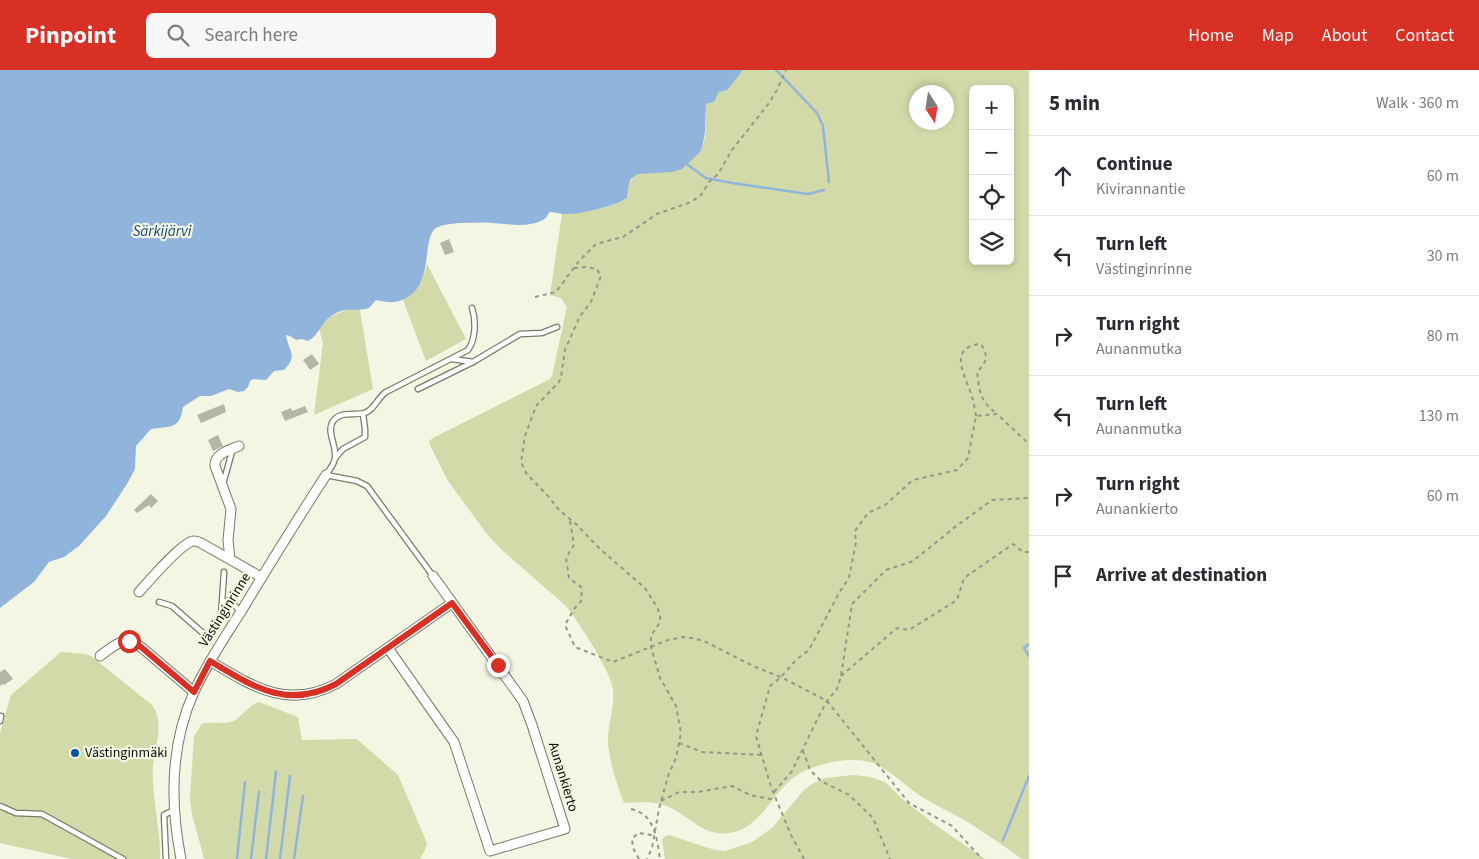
<!DOCTYPE html>
<meta charset="utf-8">
<style>
:root{--surface:#fff;--page:#f7f7f7;--text:#2b2b33;--muted:#7c7c81;--line:#e1e1e2;--accent:#d93025}
body{margin:0;font-family:"Source Sans 3",sans-serif;background:var(--page);color:var(--text)}
.controls{position:absolute;right:15px;top:15px;display:grid;overflow:hidden;border-radius:8px;box-shadow:0 2px 8px #0003}
.controls button{width:45px;height:45px;display:grid;place-items:center;padding:0;border:0;border-bottom:1px solid var(--line);background:var(--surface);color:var(--text);font:25px sans-serif}
.compass{position:absolute;left:909px;top:15px;width:45px;height:45px;border-radius:50%;background:var(--surface);box-shadow:0 2px 8px #0003;rotate:168deg}
.stop{position:absolute;width:15px;height:15px;margin:-11px;border:4px solid #d93025;border-radius:50%;background:#fff}
.stop.end{background:#d93025;border-color:#fff;box-shadow:0 1px 5px #0008}
.list{margin:0;padding:0;list-style:none}
h2{display:flex;justify-content:space-between;align-items:center;height:65px;margin:0;padding:0 20px;font-size:21px}
h2 small{font-size:16px;font-weight:400;color:var(--muted)}
.list li{display:grid;grid-template-columns:32px 1fr auto;gap:15px;align-items:center;box-sizing:border-box;height:80px;padding:0 20px;border-top:1px solid var(--line)}
.list b{display:block;font-size:19px;white-space:nowrap}
.list p{margin:0;font-size:16px;white-space:nowrap;color:var(--muted)}
.list em{font-size:16px;font-style:normal;color:var(--muted)}
.icon{flex:none;width:28px;height:28px;fill:none;stroke:currentColor;stroke-width:2;stroke-linecap:round;stroke-linejoin:round}
.map{position:relative;flex:none;width:1029px;height:789px;overflow:hidden}
header{display:flex;align-items:center;gap:30px;box-sizing:border-box;height:70px;padding:0 25px;background:var(--accent);color:#fff}
header strong{font-size:24px}
nav{display:flex;gap:28px;margin-inline-start:auto;font-size:18px}
.search{width:350px;height:45px;background:var(--page);display:flex;align-items:center;gap:12px;box-sizing:border-box;padding:0 18px;border-radius:8px;color:var(--muted);font-size:19px}
main{display:flex}
aside{flex:1;background:var(--surface)}
.map>svg:first-child{display:block}
.green{fill:#d1daa8;fill-rule:evenodd}
.water{fill:#91b4dd}
.lines{fill:none;stroke-linecap:round;stroke-linejoin:round}
.stream{stroke:#91b4dd;stroke-width:2.5}
.building{fill:#b3b6a4}
.lane-casing{stroke:#787b6a;stroke-width:7}
.street-casing{stroke:#787b6a;stroke-width:11}
.path{stroke:#949789;stroke-width:2;stroke-dasharray:4 4;stroke-linecap:butt}
.lane{stroke:#fff;stroke-width:4.5}
.street{stroke:#fff;stroke-width:9}
.route{stroke:#d93025;stroke-width:6}
.poi-dot{fill:#0058a5;stroke:#f3f6e3;stroke-width:2}
.labels{text-anchor:middle;dominant-baseline:central;stroke-width:4.5;stroke-linejoin:round;paint-order:stroke}
.street-label{font-size:14px;fill:#10110b;stroke:#f3f6e3}
.poi-label{font-size:14px;fill:#10110b;stroke:#f3f6e3;text-anchor:start}
.water-label{font-size:15px;font-style:italic;fill:#16467a;stroke:#f3f6e3}
</style>
<header>
<strong>Pinpoint</strong>
<div class="search"><svg class="icon" aria-label="search" viewBox="0 0 24 24"><circle cx="10" cy="10" r="6"/><path d="M15 15l6 6"/></svg>Search here</div>
<nav><a>Home</a><a>Map</a><a>About</a><a>Contact</a></nav>
</header>
<main>
<div class="map">
<svg width="1029" height="789" viewBox="0 0 1029 789">
<rect width="100%" height="100%" fill="#f3f6e3"/>
<!-- green -->
<g class="green">
<path d="M 743,0 L 1029,0 L 1029,789 L 1022,789 C 1004,776 985,763 966,751 C 951,742 934,735 919,725 C 904,715 891,700 873,693 C 851,685 811,694 793,708 C 771,725 760,759 729,763 C 706,766 694,751 675,740 C 659,731 642,732 624,733 C 617,714 610,694 608,674 C 607,656 615,638 613,620 C 612,603 578,551 566,536 L 503,481 L 487,464 L 448,411 L 430,375 L 429,371 L 433,368 L 550,309 L 552,306 L 567,237 L 561,228 L 550,225 L 562,144 C 581,143 614,139 628,126 C 628,115 629,111 638,104 C 654,102 693,94 701,80 C 707,69 706,46 706,34 L 714,32 L 719,22 L 726,20 ZM 973,19 L 1010,19 L 1010,191 L 973,191 ZM 916,22 L 946,22 L 946,52 L 916,52 Z"/>
<path d="M 427,194 L 466,269 L 426,291 L 403,230 C 416,222 424,209 427,194 Z"/>
<path d="M 349,239 L 360,240 L 373,319 L 314,345 L 323,273 L 319,259 L 330,247 Z"/>
<path d="M 61,582 L 85,584 L 91,586 L 152,635 C 165,654 155,675 153,696 C 151,727 161,759 160,789 L 127,789 L 42,742 L 12,740 L 3,736 L 0,732 L 0,663 L 11,625 Z"/>
<path d="M 259,632 L 298,647 L 302,670 L 357,669 L 398,705 L 427,773 L 425,780 L 420,789 L 206,789 L 204,788 L 192,745 L 190,728 L 194,666 L 202,654 C 213,651 224,655 234,651 C 243,646 250,634 259,632 Z"/>
<path d="M 854,705 L 871,707 L 885,712 L 901,728 L 934,754 L 985,789 L 665,789 L 662,770 L 664,767 L 669,765 L 715,780 L 724,781 L 738,777 L 752,772 L 772,758 L 804,720 L 812,714 L 825,708 Z"/>
<path d="M 0,739 L 17,745 L 40,746 L 78,768 L 118,789 L 72,789 L 0,773 Z"/>
</g>
<!-- water -->
<path class="water" d="M 0,0 L 743,0 L 727,20 L 719,22 L 714,32 L 706,34 L 705,62 L 702,78 L 700,82 L 682,99 L 672,102 L 638,104 L 631,109 L 629,114 L 627,128 C 613,137 579,145 562,144 C 558,143 554,142 550,142 C 547,145 547,148 543,150 C 528,158 509,154 493,153 C 482,152 470,153 459,153 C 451,154 443,154 436,158 C 422,168 433,207 411,225 C 399,234 389,233 376,230 L 369,238 C 353,243 347,235 330,247 C 321,254 318,266 308,271 L 301,269 L 296,270 L 290,266 L 286,265 C 288,281 299,285 284,300 L 274,301 L 266,310 L 253,309 L 250,311 L 248,317 L 244,321 L 238,322 L 229,319 L 211,326 L 200,326 L 183,337 C 180,360 170,356 151,359 L 136,376 L 135,399 L 127,414 L 106,446 L 79,476 L 64,487 L 49,492 L 34,512 L 0,538 Z"/>
<g class="lines">
<!-- stream -->
<g class="stream">
<path d="M 776,0 L 817,43 L 823,56 L 829,112"/>
<path d="M 688,95 L 706,108 L 732,113 L 808,124 L 824,120"/>
<path d="M 1029,574 L 1024,578 L 1029,586"/>
<path d="M 1003,770 L 1029,706"/>
<path d="M 237,789 L 245,712"/>
<path d="M 251,789 L 259,722"/>
<path d="M 266,789 L 276,702"/>
<path d="M 280,789 L 290,706"/>
<path d="M 294,789 L 303,726"/>
</g>
</g>
<!-- building -->
<g class="building">
<path d="M 449,169 L 454,182 L 445,185 L 440,173 Z"/>
<path d="M 312,284 L 319,294 L 310,300 L 303,290 Z"/>
<path d="M 224,334 L 226,342 L 201,353 L 197,345 Z"/>
<path d="M 305,336 L 308,342 L 285,351 L 281,342 L 291,338 L 292,341 Z"/>
<path d="M 218,365 L 223,376 L 213,381 L 208,370 Z"/>
<path d="M 151,424 L 158,431 L 151,438 L 149,435 L 137,443 L 134,440 Z"/>
<path d="M 5,599 L 13,609 L 4,615 L 3,614 L 0,616 L 0,602 Z"/>
</g>
<g class="lines">
<defs>
<g id="lane">
<path d="M 452,289 L 473,292"/>
<path d="M 418,319 L 473,292 L 520,264 L 542,263 L 557,257"/>
<path d="M 336,387 L 343,379 L 365,367 L 365,359 L 363,344"/>
<path d="M 223,414 L 233,378"/>
<path d="M 433,506 L 367,416 L 357,411 L 326,405 C 329,400 334,395 335,388 C 337,377 327,363 332,353 C 339,340 354,346 364,343 C 374,341 377,328 386,322 L 468,280 C 476,269 476,250 472,238"/>
<path d="M 159,532 L 172,536 L 204,564 L 209,563 L 221,547 L 224,502"/>
<path d="M 222,535 L 225,531 L 230,531 L 241,542"/>
<path d="M 0,651 L 1,646"/>
<path d="M 0,736 L 16,743 L 42,744 L 123,789"/>
<path d="M 166,789 L 164,745 L 174,740"/>
</g>
<g id="street">
<path d="M 230,489 L 228,470 L 231,439 L 215,396 C 214,384 229,380 239,376"/>
<path d="M 139,522 C 151,509 175,480 190,472 C 194,470 197,471 201,473 L 261,507"/>
<path d="M 388,578 L 454,672 L 490,781 L 565,759 L 532,655 L 523,631 L 433,506"/>
<path d="M 100,586 C 115,575 123,565 141,577 L 194,622"/>
<path d="M 210,591 C 252,616 287,640 336,614 L 452,533"/>
<path d="M 181,789 C 170,733 170,675 194,622 C 207,593 225,567 242,540 C 269,495 297,450 326,405"/>
</g>
</defs>
<!-- lane casing -->
<use href="#lane" class="lane-casing"/>
<!-- street casing -->
<use href="#street" class="street-casing"/>
<!-- path -->
<g class="path">
<path d="M 574,198 L 585,197 L 597,199 L 601,206 L 591,232 L 580,246 L 565,280 L 561,307 L 559,312 L 536,336 L 525,366 L 521,392 L 526,403 L 548,426 L 559,440 L 576,454 L 600,479 L 645,518 L 657,537 L 660,545 L 660,552 L 651,566 L 651,577 L 660,608 L 676,636 L 681,663 L 676,688 L 668,706 L 659,739 L 652,778 L 647,789"/>
<path d="M 535,227 L 556,222 L 579,191 L 596,174 L 623,167 L 657,144 L 691,132 L 701,125 L 709,112 L 718,104 L 732,80 L 769,33 L 777,20 L 786,0"/>
<path d="M 976,346 C 975,340 974,333 972,327 C 966,307 946,277 981,274 C 989,288 987,291 977,302 C 980,322 979,330 996,343"/>
<path d="M 570,451 L 574,475 L 566,488 L 569,508 L 581,517 L 582,530 L 574,539 L 565,555 L 575,577 L 613,592 L 668,570 L 683,567 L 692,568 L 704,571 L 755,597 L 781,607 L 827,631 L 909,733 L 952,756 L 982,789"/>
<path d="M 841,606 L 897,558 L 909,560 L 957,530 L 964,508 L 1013,474 L 1023,482 L 1029,482"/>
<path d="M 679,673 L 702,682 L 762,685"/>
<path d="M 803,680 L 810,700 L 821,711 L 849,725 L 873,748 L 890,789"/>
<path d="M 774,722 L 792,701 L 819,646 L 827,631 L 837,619 L 841,606 L 852,534 L 886,500 L 913,491 L 955,457 L 992,430 L 1029,428"/>
<path d="M 661,731 L 679,722 L 698,722 L 732,716 L 750,725 L 776,730"/>
<path d="M 631,739 C 655,744 657,769 660,789"/>
<path d="M 639,789 L 633,778 L 632,769 L 638,763 L 652,765"/>
<path d="M 804,789 L 791,765 L 771,717 L 756,666 L 770,616 L 781,607 L 797,589 L 809,580 L 839,523 L 849,508 L 856,472 L 855,461 L 868,443 L 885,435 L 913,410 L 957,400 L 968,388 L 976,346 L 997,344 L 1029,374"/>
</g>
<!-- lane -->
<use href="#lane" class="lane"/>
<!-- street -->
<use href="#street" class="street"/>
</g>
<g class="lines">
<!-- route -->
<path class="route" d="M 129,571 L 141,577 L 194,622 L 210,591 C 252,616 287,640 336,614 L 452,533 L 498,595"/>
</g>
<!-- markers -->
<circle class="poi-dot" cx="75" cy="683" r="5"/>
<g class="labels">
<!-- street labels -->
<g class="street-label">
<text transform="translate(225 540) rotate(-58)">Västinginrinne</text>
<text transform="translate(563 707) rotate(73)">Aunankierto</text>
</g>
<!-- poi labels -->
<g class="poi-label">
<text x="85" y="683">Västinginmäki</text>
</g>
<!-- water labels -->
<g class="water-label">
<text x="162" y="161">Särkijärvi</text>
</g>
</g>
</svg>
<div class="controls">
<button>+</button>
<button>−</button>
<button><svg class="icon" aria-label="locate" viewBox="0 0 24 24"><circle cx="12" cy="12" r="6"/><path d="M12 2v4M12 18v4M2 12h4M18 12h4"/></svg></button>
<button><svg class="icon" aria-label="layers" viewBox="0 0 24 24"><path d="M12 4l9 5-9 5-9-5zM3 14l9 5 9-5"/></svg></button>
</div>
<svg class="compass" viewBox="-18 -18 36 36"><path d="M0-13l5 13h-10z" fill="#e53935"/><path d="M0 13l5-13h-10z" fill="#7c7c81"/></svg>
<div class="stop" style="left:129px;top:571px"></div>
<div class="stop end" style="left:498px;top:595px"></div>
</div>
<aside>
<h2>5 min<small>Walk · 360 m</small></h2>
<ul class="list">
<li><svg class="icon" aria-label="ahead" viewBox="0 0 24 24"><path d="M12 20V5M6 11l6-6 6 6"/></svg><div><b>Continue</b><p>Kivirannantie</p></div><em>60 m</em></li>
<li><svg class="icon" aria-label="left" viewBox="0 0 24 24"><path d="M17 20v-9H6M10 6l-5 5 5 5"/></svg><div><b>Turn left</b><p>Västinginrinne</p></div><em>30 m</em></li>
<li><svg class="icon" aria-label="right" viewBox="0 0 24 24"><path d="M7 20v-9h11M14 6l5 5-5 5"/></svg><div><b>Turn right</b><p>Aunanmutka</p></div><em>80 m</em></li>
<li><svg class="icon" aria-label="left" viewBox="0 0 24 24"><path d="M17 20v-9H6M10 6l-5 5 5 5"/></svg><div><b>Turn left</b><p>Aunanmutka</p></div><em>130 m</em></li>
<li><svg class="icon" aria-label="right" viewBox="0 0 24 24"><path d="M7 20v-9h11M14 6l5 5-5 5"/></svg><div><b>Turn right</b><p>Aunankierto</p></div><em>60 m</em></li>
<li><svg class="icon" aria-label="arrive" viewBox="0 0 24 24"><path d="M6 21V4h12l-3 4 3 4H6"/></svg><div><b>Arrive at destination</b></div></li>
</ul>
</aside>
</main>
